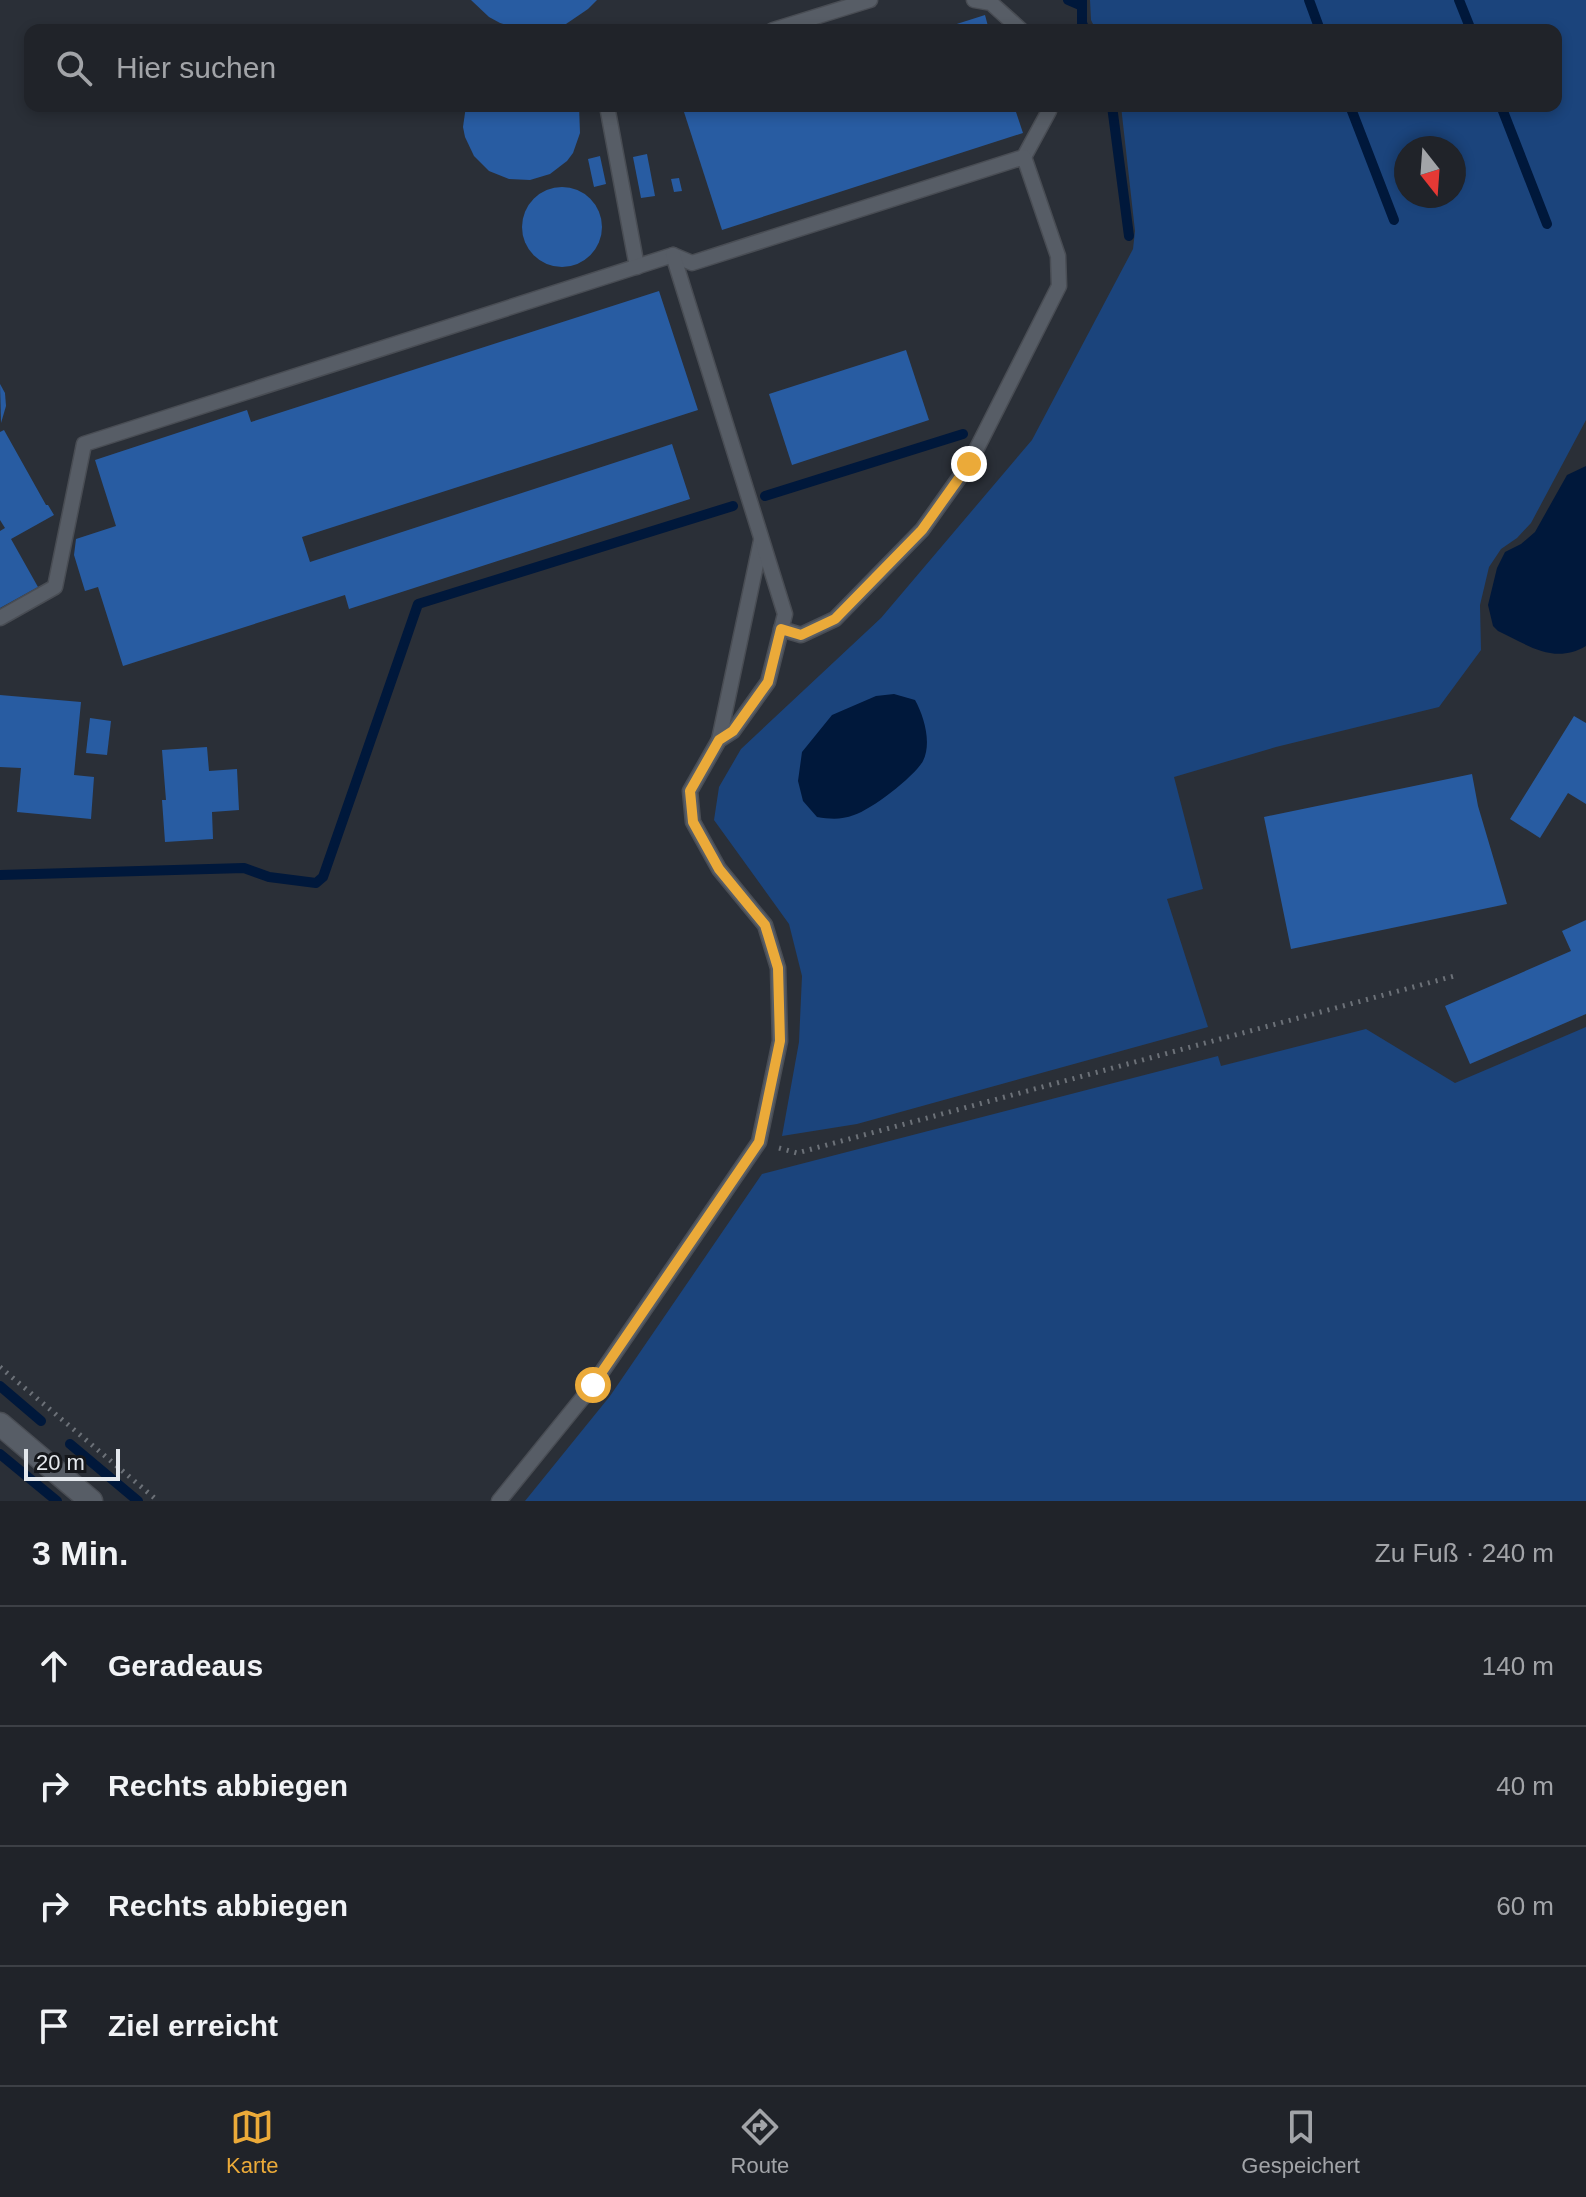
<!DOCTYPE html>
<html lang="de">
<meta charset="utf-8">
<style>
:root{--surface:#202329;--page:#282b31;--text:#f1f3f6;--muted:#a2a4a8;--line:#3d4046;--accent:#ebaa39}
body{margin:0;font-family:Helvetica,sans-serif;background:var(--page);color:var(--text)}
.compass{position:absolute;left:1394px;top:136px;width:72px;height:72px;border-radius:50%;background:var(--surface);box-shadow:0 4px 12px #0003;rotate:163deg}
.scale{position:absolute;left:24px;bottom:20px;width:96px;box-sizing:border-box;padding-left:8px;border:4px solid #e4e8ed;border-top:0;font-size:22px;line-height:28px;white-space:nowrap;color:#e4e8ed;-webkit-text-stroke:6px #15171b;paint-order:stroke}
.stop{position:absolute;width:24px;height:24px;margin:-18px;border:6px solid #ebaa39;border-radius:50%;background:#fff}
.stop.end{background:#ebaa39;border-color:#fff;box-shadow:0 2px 8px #0008}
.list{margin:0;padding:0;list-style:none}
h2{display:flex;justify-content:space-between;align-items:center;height:104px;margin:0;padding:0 32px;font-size:34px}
h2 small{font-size:26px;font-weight:400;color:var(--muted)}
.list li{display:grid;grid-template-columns:52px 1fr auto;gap:24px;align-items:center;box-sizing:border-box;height:120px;padding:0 32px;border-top:2px solid var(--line)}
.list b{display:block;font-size:30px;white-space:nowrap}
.list em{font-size:26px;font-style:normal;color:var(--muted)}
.icon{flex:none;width:44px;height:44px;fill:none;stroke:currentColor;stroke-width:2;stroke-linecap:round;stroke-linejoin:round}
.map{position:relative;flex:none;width:1586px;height:1501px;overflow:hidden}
.search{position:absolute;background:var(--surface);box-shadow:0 4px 12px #0003;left:24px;right:24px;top:24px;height:88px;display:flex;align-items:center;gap:20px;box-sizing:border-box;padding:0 28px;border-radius:16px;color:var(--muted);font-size:30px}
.sheet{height:584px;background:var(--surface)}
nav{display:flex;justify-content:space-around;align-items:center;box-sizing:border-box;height:112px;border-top:2px solid var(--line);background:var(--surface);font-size:22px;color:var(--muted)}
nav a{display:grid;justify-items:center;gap:4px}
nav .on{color:var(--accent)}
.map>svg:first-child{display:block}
.green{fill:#1b447c;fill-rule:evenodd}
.water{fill:#00183b}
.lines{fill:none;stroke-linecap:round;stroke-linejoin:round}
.stream{stroke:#00183b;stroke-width:10}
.building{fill:#285ca2}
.service-casing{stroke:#494d54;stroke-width:17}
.tertiary-casing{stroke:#494d54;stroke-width:25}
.path{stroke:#6c7178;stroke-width:5;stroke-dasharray:2 6;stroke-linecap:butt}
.service{stroke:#575d66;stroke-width:14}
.tertiary{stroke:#575d66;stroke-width:22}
.route{stroke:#ebaa39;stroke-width:10}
</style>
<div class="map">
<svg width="1586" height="1501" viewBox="0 0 1586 1501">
<rect width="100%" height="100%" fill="#2a2f37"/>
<!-- green -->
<g class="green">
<path d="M 1090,0 L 1586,0 L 1586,420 L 1531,523 L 1517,538 L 1501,549 L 1489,567 L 1480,605 L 1481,650 L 1439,707 L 1276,747 L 1174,777 L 1203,889 L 1167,899 L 1208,1027 L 857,1124 L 782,1136 L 799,1042 L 802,976 L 789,924 L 714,820 L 719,787 L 741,749 L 881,618 L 1032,440 L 1133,249 L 1135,231 L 1121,106 L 1556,106 L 1556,30 L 1096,30 L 1091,20 ZM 1406,148 L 1454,148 L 1454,196 L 1406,196 Z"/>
<path d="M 1586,1027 L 1586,1501 L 525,1501 L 610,1396 L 762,1174 L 1218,1056 L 1221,1066 L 1366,1029 L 1455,1083 Z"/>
</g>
<!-- water -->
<g class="water">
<path d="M 1586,466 L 1586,646 C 1554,665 1528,645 1498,631 L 1493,626 L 1488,605 L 1497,568 L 1505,552 L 1521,544 L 1535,532 L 1567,475 Z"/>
<path d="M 894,694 L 915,700 C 924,716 932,743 923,761 C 915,776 871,810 854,815 C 841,820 830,819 817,817 L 803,801 L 798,781 L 802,752 L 832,715 L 876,696 Z"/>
</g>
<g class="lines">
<!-- stream -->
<g class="stream">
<path d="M 1068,0 L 1082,6"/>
<path d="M 1082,0 L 1082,23 L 1085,30"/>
<path d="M 1309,0 L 1320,30"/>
<path d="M 1459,0 L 1471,30"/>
<path d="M 1112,106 L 1129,236"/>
<path d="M 1350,106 L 1394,220"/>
<path d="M 1501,106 L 1547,224"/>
<path d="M 765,496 L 963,434"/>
<path d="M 0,875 L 244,868 L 269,877 L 316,883 L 323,877 L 418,604 L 733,506"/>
<path d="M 0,1386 L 41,1421"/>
<path d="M 70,1444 L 138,1501"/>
<path d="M 0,1454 L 57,1501"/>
</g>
</g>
<!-- building -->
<g class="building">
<path d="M 471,0 L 597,0 L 588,9 L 566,24 L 543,30 L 524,30 L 500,23 L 489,17 Z"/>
<path d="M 985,15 L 989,30 L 941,30 L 941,29 Z"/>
<path d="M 466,106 L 579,106 L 580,133 L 573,153 L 567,161 L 550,174 L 530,180 L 509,179 L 489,171 L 474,156 L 465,137 L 463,127 Z"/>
<path d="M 703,106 L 1014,106 L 1023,133 L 722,230 L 684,112 Z"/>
<path d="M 647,154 L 655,196 L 641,198 L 633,157 Z"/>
<path d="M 600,156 L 606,184 L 594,187 L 588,159 Z"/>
<path d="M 679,178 L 682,191 L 674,192 L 671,179 Z"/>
<circle cx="562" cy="227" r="40"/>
<path d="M 659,291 L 698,410 L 302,537 L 310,562 L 672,444 L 690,499 L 349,609 L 345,595 L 123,666 L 98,587 L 85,591 L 74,555 L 76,539 L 116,526 L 95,460 L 247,410 L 251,422 Z"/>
<path d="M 906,350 L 929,420 L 792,465 L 769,394 Z"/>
<path d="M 0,384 L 5,393 L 6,406 L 1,423 Z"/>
<path d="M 4,430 L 46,505 L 48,505 L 54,515 L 11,539 L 38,587 L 0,608 L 0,531 L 5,528 L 0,520 L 0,432 Z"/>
<path d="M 0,695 L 81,702 L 74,775 L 94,777 L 91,819 L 17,812 L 21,768 L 0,767 Z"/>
<path d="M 1574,716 L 1586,723 L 1586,804 L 1568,793 L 1540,838 L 1510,819 Z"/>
<path d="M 90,718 L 111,721 L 107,755 L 86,753 Z"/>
<path d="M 207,747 L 209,771 L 237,769 L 239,810 L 212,812 L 213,839 L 165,842 L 162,800 L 166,800 L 162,750 Z"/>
<path d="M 1472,774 L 1478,806 L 1507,904 L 1291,949 L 1264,817 Z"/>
<path d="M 1586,920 L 1586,1014 L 1470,1064 L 1445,1006 L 1571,951 L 1562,931 Z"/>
</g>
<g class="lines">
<defs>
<g id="service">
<path d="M 974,0 L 991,3 L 1021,30"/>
<path d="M 773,30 L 870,0"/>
<path d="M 607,106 L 637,267"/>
<path d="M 1024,157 L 1049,111 L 1047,106"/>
<path d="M 0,618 L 55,587 L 84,444 L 673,255 L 692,263 L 1024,157 L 1058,256 L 1059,286 L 969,464 L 922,530 L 835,619 L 801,635 L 781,629"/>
<path d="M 719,740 L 761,541"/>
<path d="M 499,1501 L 593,1385 L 759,1142 L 780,1041 L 778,968 L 765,925 L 719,869 L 693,822 L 690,791 L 719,740 L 733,731 L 768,682 L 785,614 L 673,255"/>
</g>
<path id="tertiary" d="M 0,1424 L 91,1501"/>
</defs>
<!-- service casing -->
<use href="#service" class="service-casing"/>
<!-- tertiary casing -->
<use href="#tertiary" class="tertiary-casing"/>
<!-- path -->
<g class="path">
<path d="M 779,1148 L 797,1153 L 1458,975"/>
<path d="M 0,1367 L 158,1501"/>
</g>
<!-- service -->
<use href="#service" class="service"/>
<!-- tertiary -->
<use href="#tertiary" class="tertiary"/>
</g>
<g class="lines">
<!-- route -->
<path class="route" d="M 593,1385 L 759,1142 L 780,1041 L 778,968 L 765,925 L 719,869 L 693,822 L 690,791 L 719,740 L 733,731 L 768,682 L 781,629 L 801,635 L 835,619 L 922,530 L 969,464"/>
</g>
</svg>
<svg class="compass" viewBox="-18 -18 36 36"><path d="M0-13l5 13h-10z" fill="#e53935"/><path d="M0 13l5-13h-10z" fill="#a2a4a8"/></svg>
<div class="scale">20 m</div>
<div class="stop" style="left:593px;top:1385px"></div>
<div class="stop end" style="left:969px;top:464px"></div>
<div class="search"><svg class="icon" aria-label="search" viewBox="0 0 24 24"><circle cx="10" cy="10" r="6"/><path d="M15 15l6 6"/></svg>Hier suchen</div>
</div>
<section class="sheet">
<h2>3 Min.<small>Zu Fuß · 240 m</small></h2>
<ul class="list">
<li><svg class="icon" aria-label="ahead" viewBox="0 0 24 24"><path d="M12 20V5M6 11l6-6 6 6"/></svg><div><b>Geradeaus</b></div><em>140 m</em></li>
<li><svg class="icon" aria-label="right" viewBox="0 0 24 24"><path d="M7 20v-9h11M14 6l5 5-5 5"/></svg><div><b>Rechts abbiegen</b></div><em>40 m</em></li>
<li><svg class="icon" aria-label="right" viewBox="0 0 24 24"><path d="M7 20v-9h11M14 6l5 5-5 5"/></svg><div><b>Rechts abbiegen</b></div><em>60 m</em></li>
<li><svg class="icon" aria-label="arrive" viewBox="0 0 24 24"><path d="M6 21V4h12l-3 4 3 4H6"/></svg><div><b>Ziel erreicht</b></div></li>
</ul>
</section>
<nav>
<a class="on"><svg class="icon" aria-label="map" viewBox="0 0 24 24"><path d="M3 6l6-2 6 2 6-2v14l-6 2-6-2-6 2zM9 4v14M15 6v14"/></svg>Karte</a>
<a><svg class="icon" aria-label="directions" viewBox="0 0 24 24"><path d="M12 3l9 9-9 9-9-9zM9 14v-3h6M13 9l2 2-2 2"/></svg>Route</a>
<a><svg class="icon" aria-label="saved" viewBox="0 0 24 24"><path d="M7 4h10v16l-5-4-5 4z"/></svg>Gespeichert</a>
</nav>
